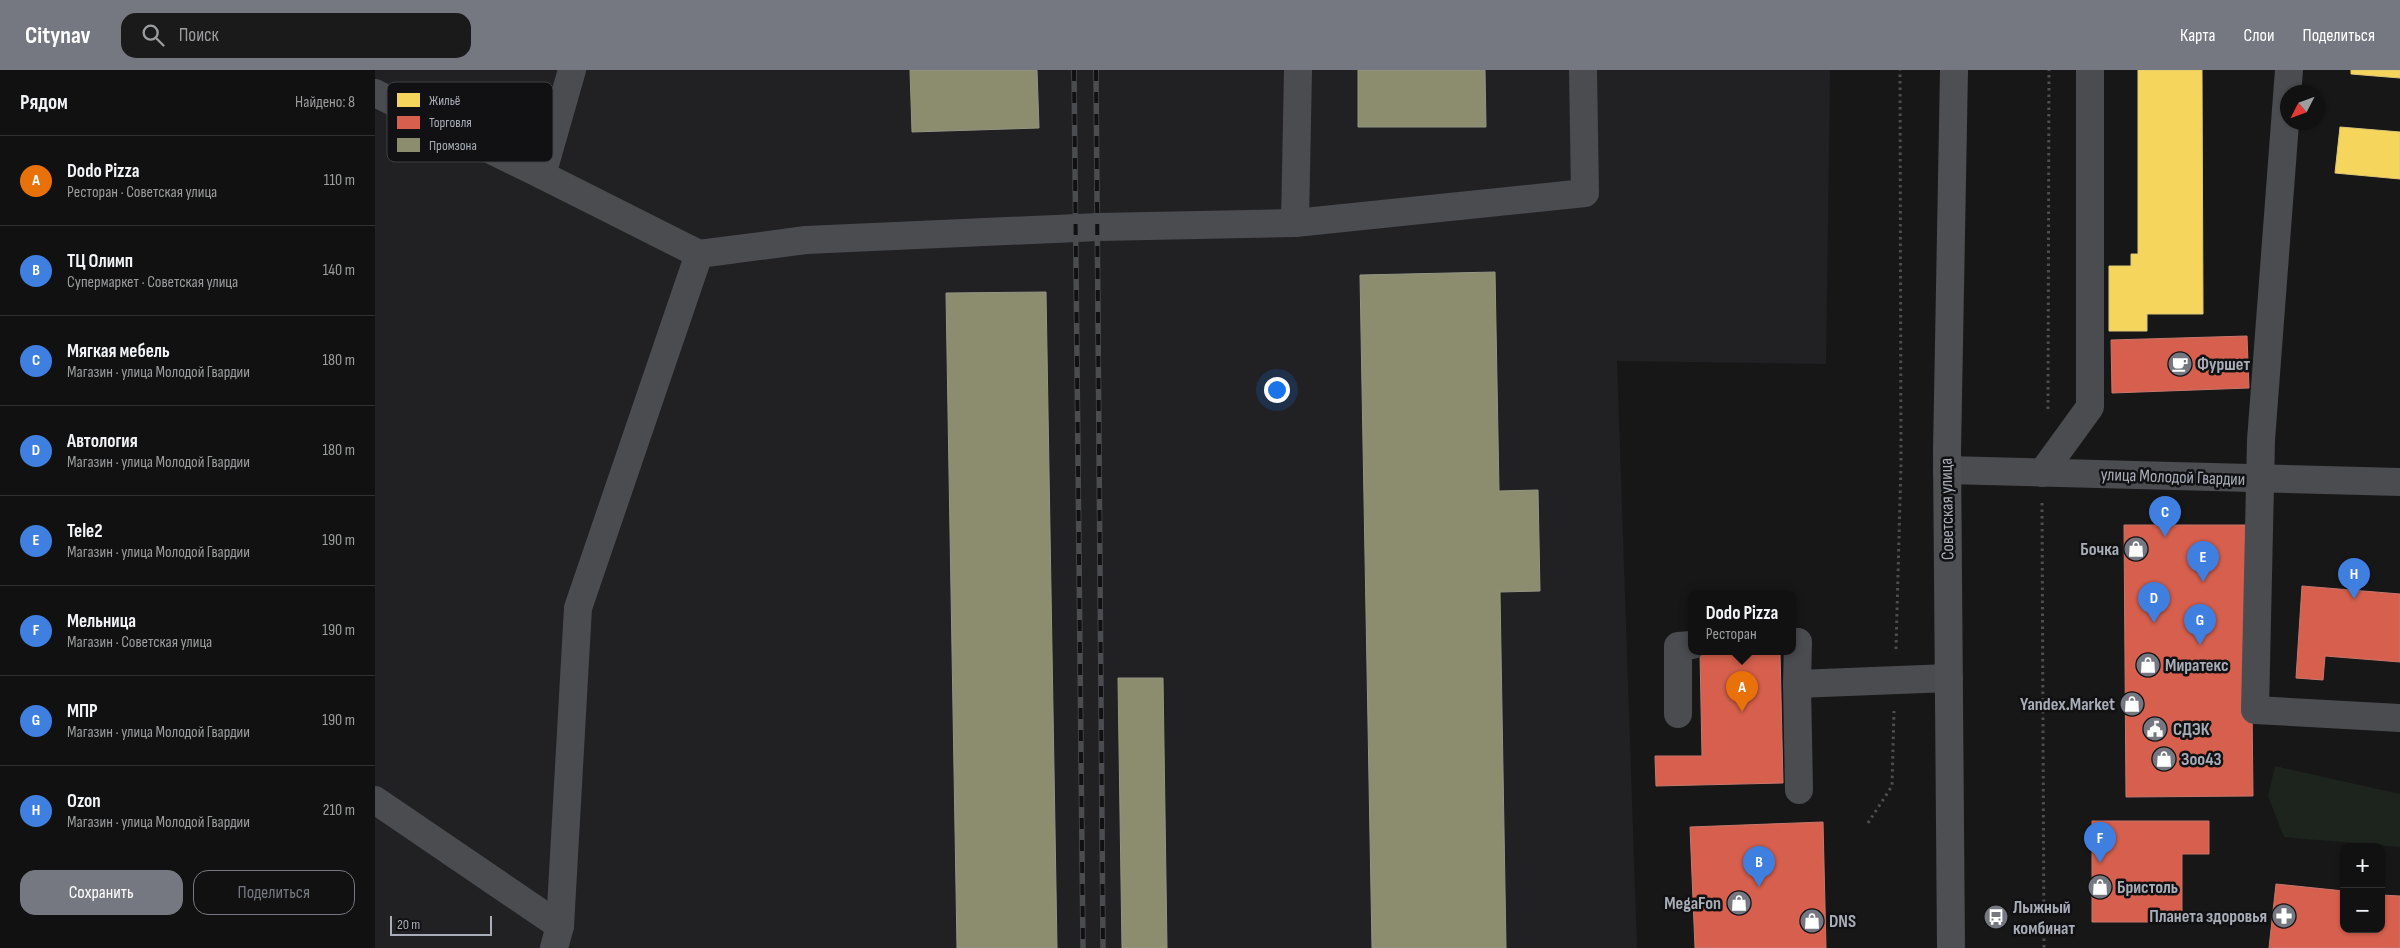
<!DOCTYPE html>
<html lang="ru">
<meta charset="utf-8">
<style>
:root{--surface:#111;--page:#1a1a1a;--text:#f1f3f6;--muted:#9c9d9f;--line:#303131;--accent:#757880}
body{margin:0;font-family:"Sofia Sans Condensed",sans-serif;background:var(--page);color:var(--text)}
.controls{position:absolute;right:15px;bottom:15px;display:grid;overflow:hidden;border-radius:10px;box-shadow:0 1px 4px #0004}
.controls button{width:45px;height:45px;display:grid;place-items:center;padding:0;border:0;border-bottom:1px solid var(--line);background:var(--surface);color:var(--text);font:25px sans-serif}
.compass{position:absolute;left:1905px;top:15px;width:45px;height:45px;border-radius:50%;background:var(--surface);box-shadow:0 1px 4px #0004;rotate:228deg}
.scale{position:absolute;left:15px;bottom:12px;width:102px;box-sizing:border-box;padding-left:5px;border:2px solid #a8adb8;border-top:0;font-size:14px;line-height:18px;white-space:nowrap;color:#a8adb8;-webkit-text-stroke:4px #111113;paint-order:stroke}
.you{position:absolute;left:901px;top:319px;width:18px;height:18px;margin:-12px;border:4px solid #fff;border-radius:50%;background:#1a73e8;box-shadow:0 0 0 8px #1a73e833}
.badge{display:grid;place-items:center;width:32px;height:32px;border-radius:50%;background:var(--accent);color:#fff;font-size:16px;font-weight:700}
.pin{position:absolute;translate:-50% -41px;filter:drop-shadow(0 1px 2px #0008)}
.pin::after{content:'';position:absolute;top:26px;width:18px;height:15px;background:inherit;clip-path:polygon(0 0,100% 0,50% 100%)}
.popup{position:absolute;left:1313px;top:520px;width:108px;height:65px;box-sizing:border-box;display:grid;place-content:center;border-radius:10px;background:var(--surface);filter:drop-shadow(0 1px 4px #0005);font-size:16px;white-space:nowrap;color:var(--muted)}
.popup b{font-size:19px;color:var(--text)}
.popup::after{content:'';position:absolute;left:50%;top:100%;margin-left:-10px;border:10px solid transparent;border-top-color:var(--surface)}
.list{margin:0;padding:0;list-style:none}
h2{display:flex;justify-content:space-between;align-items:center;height:65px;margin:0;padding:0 20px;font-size:21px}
h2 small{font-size:16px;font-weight:400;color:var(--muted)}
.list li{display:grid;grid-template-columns:32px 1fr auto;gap:15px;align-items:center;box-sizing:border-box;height:90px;padding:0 20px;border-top:1px solid var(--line)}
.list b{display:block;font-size:19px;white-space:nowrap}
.list p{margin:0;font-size:16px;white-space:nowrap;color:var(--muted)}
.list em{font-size:16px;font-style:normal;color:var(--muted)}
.actions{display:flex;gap:10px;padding:15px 20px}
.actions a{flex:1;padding:11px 0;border:1px solid var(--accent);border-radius:15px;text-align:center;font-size:18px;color:var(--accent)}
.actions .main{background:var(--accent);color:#fff}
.icon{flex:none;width:28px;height:28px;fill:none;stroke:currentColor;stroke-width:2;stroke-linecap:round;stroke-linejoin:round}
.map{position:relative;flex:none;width:2025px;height:878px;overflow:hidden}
header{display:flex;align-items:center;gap:30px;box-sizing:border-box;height:70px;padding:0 25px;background:var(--accent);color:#fff}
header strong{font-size:24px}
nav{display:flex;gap:28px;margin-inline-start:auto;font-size:18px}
.search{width:350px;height:45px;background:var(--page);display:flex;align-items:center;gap:12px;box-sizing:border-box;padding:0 18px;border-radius:15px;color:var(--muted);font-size:19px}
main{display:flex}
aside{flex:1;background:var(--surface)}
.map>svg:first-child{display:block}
.built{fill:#212123}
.green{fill:#1d241e}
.homes{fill:#f6d55c;stroke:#dfc978}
.shops{fill:#d6604d;stroke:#c8776d}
.industry{fill:#8c8c6e;stroke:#949684}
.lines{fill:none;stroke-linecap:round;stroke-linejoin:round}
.path{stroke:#4d4e52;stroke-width:3;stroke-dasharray:2.5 4;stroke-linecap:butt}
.minor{stroke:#4b4c50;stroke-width:28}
.major{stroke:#4d4f52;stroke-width:28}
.rail-casing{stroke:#4b4c4f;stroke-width:5.5}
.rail{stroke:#111113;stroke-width:4;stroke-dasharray:11;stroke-linecap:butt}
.labels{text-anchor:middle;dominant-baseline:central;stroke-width:5;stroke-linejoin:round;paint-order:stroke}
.poi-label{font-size:18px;font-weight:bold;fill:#a8adb8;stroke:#111113;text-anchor:start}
.street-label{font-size:18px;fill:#a8adb8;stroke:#111113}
.key{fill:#111113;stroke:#3e4045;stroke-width:1}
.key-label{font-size:14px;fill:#a8adb8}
</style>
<header>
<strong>Citynav</strong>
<div class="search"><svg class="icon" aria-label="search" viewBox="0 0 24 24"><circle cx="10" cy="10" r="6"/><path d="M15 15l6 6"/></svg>Поиск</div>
<nav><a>Карта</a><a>Слои</a><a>Поделиться</a></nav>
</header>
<main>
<aside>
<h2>Рядом<small>Найдено: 8</small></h2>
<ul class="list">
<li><span class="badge" style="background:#e8710a">A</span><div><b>Dodo Pizza</b><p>Ресторан · Советская улица</p></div><em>110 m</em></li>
<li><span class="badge" style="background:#3f7fe0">B</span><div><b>ТЦ Олимп</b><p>Супермаркет · Советская улица</p></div><em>140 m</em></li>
<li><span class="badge" style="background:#3f7fe0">C</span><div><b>Мягкая мебель</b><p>Магазин · улица Молодой Гвардии</p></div><em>180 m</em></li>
<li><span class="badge" style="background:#3f7fe0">D</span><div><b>Автология</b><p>Магазин · улица Молодой Гвардии</p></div><em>180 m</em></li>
<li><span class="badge" style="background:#3f7fe0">E</span><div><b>Tele2</b><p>Магазин · улица Молодой Гвардии</p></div><em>190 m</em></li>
<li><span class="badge" style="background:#3f7fe0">F</span><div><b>Мельница</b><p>Магазин · Советская улица</p></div><em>190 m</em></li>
<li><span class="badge" style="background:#3f7fe0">G</span><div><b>МПР</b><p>Магазин · улица Молодой Гвардии</p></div><em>190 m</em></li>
<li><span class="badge" style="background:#3f7fe0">H</span><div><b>Ozon</b><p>Магазин · улица Молодой Гвардии</p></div><em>210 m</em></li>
</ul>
<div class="actions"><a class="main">Сохранить</a><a>Поделиться</a></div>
</aside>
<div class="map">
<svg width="2025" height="878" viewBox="0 0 2025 878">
<rect width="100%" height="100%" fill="#171717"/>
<!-- built -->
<path class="built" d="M 0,0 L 1455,0 L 1451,294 L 1242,291 L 1262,878 L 0,878 Z"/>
<!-- green -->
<path class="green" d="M 1900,696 L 2025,724 L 2025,777 L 1909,767 L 1893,726 Z"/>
<!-- homes -->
<g class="homes">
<path d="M 1763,0 L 1827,0 L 1828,244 L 1772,244 L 1772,261 L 1734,261 L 1734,196 L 1756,196 L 1756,184 L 1763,184 Z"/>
<path d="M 1976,0 L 2025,0 L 2025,8 L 1976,4 Z"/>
<path d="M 1965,57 L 2025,62 L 2025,109 L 1960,103 Z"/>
</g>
<!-- shops -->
<g class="shops">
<path d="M 1872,266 L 1874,318 L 1737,323 L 1736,270 Z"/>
<path d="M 1749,455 L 1875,455 L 1878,726 L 1751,727 Z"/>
<path d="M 1927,516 L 2025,524 L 2025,592 L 1950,586 L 1948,610 L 1921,608 Z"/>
<path d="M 1405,582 L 1408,713 L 1281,716 L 1280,686 L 1327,686 L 1325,583 Z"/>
<path d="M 1717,751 L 1834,751 L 1834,784 L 1807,784 L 1807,852 L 1717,852 Z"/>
<path d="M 1448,752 L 1451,878 L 1320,878 L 1315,757 Z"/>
<path d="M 1901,814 L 1969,821 L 1969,859 L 2006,859 L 2006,825 L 2025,826 L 2025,878 L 1894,878 Z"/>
</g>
<!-- industry -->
<g class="industry">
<path d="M 535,0 L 662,0 L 664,58 L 537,62 Z"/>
<path d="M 983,0 L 1110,0 L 1111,57 L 983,57 Z"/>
<path d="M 1120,202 L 1124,421 L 1163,420 L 1165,521 L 1125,522 L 1131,878 L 997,878 L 985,205 Z"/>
<path d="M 671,222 L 682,878 L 582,878 L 571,223 Z"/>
<path d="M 743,608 L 788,608 L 792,878 L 747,878 Z"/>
</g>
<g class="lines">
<!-- path -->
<g class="path">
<path d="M 1673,339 L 1674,0"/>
<path d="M 1667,433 L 1669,878"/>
<path d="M 1521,579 L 1526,394 L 1525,0"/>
<path d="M 1493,753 L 1517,716 L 1519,641"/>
</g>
<!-- minor -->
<g class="minor">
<path d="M 1914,0 L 1886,370 L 1880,640 L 2025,648"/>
<path d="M 0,23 L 167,105"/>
<path d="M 920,153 L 923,0"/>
<path d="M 324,184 L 431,170 L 724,157 L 920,153 L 1210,123 L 1208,0"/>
<path d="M 1572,400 L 2025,412"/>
<path d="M 1667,403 L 1715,337 L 1715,0"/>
<path d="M 1417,572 L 1423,572 L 1422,614"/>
<path d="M 1303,644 L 1303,576 L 1317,575"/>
<path d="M 1424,720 L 1422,614 L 1574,608"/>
<path d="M 0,730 L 185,856"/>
<path d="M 179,878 L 185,856 L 203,538 L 324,184 L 167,105 L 197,0"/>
</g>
<!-- major -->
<path class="major" d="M 1576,878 L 1572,382 L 1579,0"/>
<defs>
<g id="rail">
<path d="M 699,0 L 708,878"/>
<path d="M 721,0 L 728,878"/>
</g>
</defs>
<!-- rail casing -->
<use href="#rail" class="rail-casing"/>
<!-- rail -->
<use href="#rail" class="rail"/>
</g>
<!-- icons -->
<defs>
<symbol id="cafe-disc" viewBox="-11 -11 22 22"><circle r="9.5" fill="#757880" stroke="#111113"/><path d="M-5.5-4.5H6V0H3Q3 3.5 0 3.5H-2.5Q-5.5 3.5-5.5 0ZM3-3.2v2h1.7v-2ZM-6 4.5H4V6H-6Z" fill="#fff"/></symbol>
<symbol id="shop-disc" viewBox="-11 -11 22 22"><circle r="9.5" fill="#757880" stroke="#111113"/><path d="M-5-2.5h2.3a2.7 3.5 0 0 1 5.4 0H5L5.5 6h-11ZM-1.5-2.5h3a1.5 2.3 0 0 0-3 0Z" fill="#fff"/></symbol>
<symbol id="civic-disc" viewBox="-11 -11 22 22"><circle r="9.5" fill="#757880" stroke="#111113"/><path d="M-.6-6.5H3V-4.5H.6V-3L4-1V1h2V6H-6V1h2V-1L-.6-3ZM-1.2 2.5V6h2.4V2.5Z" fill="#fff"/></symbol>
<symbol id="pharmacy-disc" viewBox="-11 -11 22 22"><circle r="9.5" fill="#757880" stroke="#111113"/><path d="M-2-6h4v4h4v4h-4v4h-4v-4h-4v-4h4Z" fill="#fff"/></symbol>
<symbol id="bus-disc" viewBox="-11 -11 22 22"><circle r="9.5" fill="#757880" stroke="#111113"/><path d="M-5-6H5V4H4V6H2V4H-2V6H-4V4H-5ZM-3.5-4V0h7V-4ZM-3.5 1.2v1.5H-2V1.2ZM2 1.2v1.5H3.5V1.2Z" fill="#fff"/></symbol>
</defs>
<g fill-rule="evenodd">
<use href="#cafe-disc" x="1791" y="280" width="28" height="28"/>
<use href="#shop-disc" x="1747" y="465" width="28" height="28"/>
<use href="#shop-disc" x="1759" y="581" width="28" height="28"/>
<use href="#shop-disc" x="1743" y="620" width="28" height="28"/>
<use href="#civic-disc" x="1766" y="645" width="28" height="28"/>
<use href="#shop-disc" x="1775" y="675" width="28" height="28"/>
<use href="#shop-disc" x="1711" y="803" width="28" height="28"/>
<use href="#shop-disc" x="1350" y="819" width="28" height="28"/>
<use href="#pharmacy-disc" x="1895" y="832" width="28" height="28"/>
<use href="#bus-disc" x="1607" y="833" width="28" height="28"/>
<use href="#shop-disc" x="1423" y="837" width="28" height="28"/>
</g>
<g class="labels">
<!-- poi labels -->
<g class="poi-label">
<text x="1822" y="294">Фуршет</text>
<text x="1744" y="479" text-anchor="end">Бочка</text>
<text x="1790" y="595">Миратекс</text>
<text x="1740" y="634" text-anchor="end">Yandex.Market</text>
<text x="1798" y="659">СДЭК</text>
<text x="1806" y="689">Зоо43</text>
<text x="1742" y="817">Бристоль</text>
<text x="1346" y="833" text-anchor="end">MegaFon</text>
<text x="1638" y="837">Лыжный<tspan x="1638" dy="21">комбинат</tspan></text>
<text x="1892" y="846" text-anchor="end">Планета здоровья</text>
<text x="1454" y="851">DNS</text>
</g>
<!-- street labels -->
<g class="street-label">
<text transform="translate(1798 407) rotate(2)">улица Молодой Гвардии</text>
<text transform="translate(1572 439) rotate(-91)">Советская улица</text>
</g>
</g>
<!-- legend -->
<rect x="12" y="12" width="166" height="80" rx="8" class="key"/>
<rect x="22" y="23" width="23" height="14" fill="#f6d55c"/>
<rect x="22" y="46" width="23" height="13" fill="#d6604d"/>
<rect x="22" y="68" width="23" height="14" fill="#8c8c6e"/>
<g class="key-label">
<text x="54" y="35">Жильё</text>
<text x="54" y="57">Торговля</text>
<text x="54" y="80">Промзона</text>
</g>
</svg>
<div class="controls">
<button>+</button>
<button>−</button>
</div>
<svg class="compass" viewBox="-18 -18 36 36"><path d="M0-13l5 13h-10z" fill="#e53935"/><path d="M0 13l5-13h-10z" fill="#9c9d9f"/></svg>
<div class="scale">20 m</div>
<div class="you"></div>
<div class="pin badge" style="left:1367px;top:642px;background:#e8710a">A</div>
<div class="popup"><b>Dodo Pizza</b>Ресторан</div>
<div class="pin badge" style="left:1384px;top:817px;background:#3f7fe0">B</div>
<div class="pin badge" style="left:1790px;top:467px;background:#3f7fe0">C</div>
<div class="pin badge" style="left:1779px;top:553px;background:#3f7fe0">D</div>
<div class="pin badge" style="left:1828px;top:512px;background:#3f7fe0">E</div>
<div class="pin badge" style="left:1725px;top:793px;background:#3f7fe0">F</div>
<div class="pin badge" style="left:1825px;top:575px;background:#3f7fe0">G</div>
<div class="pin badge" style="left:1979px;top:529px;background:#3f7fe0">H</div>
</div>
</main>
